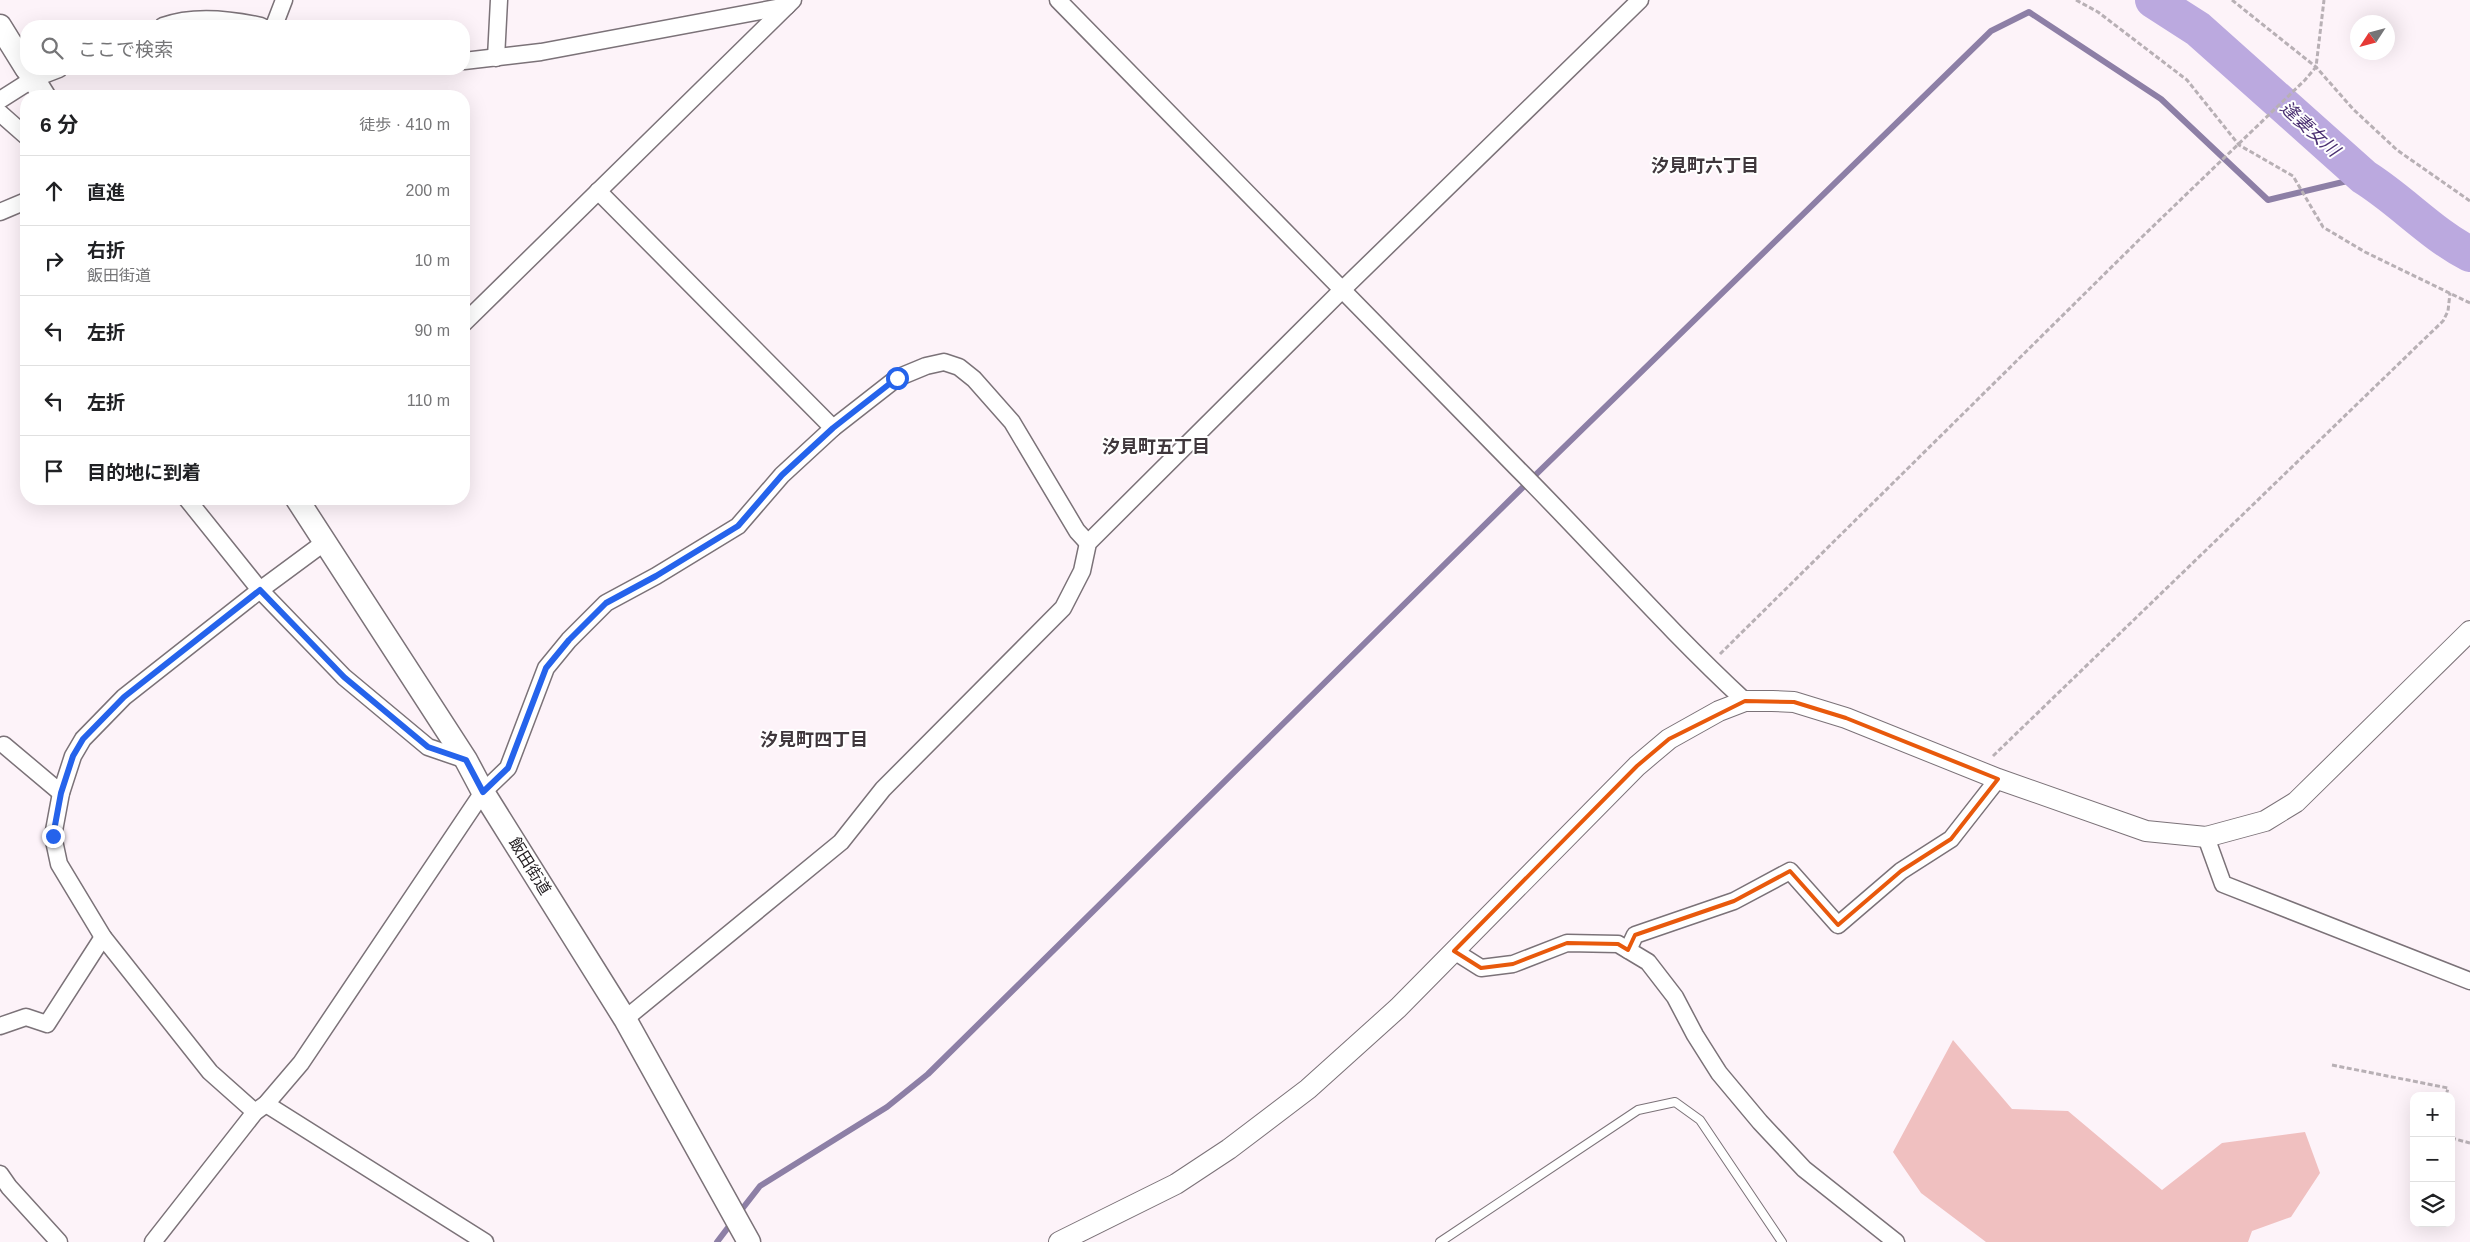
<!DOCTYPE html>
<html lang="ja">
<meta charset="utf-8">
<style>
:root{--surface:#fff;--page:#f6f6f6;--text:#202124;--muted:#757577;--line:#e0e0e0}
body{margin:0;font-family:Arial,"Noto Sans JP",sans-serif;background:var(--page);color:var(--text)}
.controls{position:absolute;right:15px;bottom:15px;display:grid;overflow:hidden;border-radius:10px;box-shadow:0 5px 20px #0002}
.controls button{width:45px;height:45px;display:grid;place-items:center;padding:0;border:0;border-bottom:1px solid var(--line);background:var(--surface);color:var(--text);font:25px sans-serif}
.compass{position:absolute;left:2350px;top:15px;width:45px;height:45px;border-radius:50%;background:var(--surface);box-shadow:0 5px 20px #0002;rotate:234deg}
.stop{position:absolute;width:15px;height:15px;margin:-11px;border:4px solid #2563eb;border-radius:50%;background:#fff}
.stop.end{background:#2563eb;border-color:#fff;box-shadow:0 1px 5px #0008}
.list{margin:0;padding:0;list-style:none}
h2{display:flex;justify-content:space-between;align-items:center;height:65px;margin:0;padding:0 20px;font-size:21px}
h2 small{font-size:16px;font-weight:400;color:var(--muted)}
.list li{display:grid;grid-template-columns:32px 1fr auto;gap:15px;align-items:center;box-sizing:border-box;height:70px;padding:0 20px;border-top:1px solid var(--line)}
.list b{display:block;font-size:19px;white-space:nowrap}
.list p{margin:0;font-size:16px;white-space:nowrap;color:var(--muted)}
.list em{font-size:16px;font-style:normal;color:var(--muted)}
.icon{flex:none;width:28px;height:28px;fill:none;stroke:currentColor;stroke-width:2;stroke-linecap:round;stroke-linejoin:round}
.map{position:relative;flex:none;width:2470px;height:1242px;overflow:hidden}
.search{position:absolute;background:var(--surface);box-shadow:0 5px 20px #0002;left:20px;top:20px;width:450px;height:55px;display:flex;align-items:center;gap:12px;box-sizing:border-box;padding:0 18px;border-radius:20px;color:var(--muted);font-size:19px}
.panel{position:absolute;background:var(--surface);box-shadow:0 5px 20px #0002;left:20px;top:90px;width:450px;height:415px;border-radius:20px}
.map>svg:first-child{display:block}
.green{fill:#f0c0c0}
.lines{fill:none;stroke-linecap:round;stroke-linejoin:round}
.stream{stroke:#8d7fa6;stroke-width:6}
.river{stroke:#bba9df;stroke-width:36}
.service-casing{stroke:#7b7278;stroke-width:10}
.minor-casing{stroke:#7b7278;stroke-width:19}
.tertiary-casing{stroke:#7b7278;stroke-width:22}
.secondary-casing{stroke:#7b7278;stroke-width:25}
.path{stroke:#b8b0b5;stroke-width:3;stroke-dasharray:5 2.5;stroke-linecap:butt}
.service{stroke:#fff;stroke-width:8}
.minor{stroke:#fff;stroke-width:16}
.tertiary{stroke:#fff;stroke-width:20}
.secondary{stroke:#fff;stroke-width:22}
.route{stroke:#2563eb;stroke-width:6}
.marked{fill:none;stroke:#e8590c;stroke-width:4;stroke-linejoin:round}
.labels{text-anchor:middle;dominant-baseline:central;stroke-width:4;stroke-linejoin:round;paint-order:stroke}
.street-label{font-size:16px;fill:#211d20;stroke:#fff}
.water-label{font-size:18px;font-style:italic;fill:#4b3172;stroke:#fff}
.neighbourhood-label{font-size:18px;font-weight:bold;fill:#3f373c;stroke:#fff}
</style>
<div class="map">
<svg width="2470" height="1242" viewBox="0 0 2470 1242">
<rect width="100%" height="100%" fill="#fdf3f9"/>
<!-- green -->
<path class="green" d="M 1953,1040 L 2012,1109 L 2068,1111 L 2162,1190 L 2222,1143 L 2305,1132 L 2320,1173 L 2291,1217 L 2252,1231 L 2248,1242 L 1986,1242 L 1921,1193 L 1893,1152 Z"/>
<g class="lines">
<!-- stream -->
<g class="stream">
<path d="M 739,1213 L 760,1186 L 887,1107 L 928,1074 L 1518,492 L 1991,31 L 2029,12 L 2161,99 L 2268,200 L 2364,177"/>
<path d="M 717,1242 L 733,1221"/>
</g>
<!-- river -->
<path class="river" d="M 2153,0 L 2198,29 L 2364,177 C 2401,200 2431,234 2470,254"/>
<defs>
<path id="service" d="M 1440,1242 L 1638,1110 L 1675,1102 L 1700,1120 L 1782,1242"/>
<g id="minor">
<path d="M 1058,0 C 1210,157 1363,313 1517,468 C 1594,545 1665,627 1745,701"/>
<path d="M 163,26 C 193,15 230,19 261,26"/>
<path d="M 274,26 L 284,0"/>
<path d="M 496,58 L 499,0"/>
<path d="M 464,61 L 541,52 L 787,6"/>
<path d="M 0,100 L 33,79 L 59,69"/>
<path d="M 0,113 L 26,136"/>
<path d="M 598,191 L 833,428"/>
<path d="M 0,212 L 26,201"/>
<path d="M 464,323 L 793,0"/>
<path d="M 187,499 L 260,590 L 344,677 L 428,747 L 466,760"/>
<path d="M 4,745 L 61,793"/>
<path d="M 2206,837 L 2223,884 L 2470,981"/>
<path d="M 1628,950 L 1635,935 L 1734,901 L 1790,871 L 1838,925 L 1901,871 L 1951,839 L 1998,779"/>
<path d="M 1454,951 L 1481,968 L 1513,964 L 1567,943 L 1618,944 L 1648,962 L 1675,997 L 1695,1035 L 1719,1073 L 1760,1122 L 1804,1169 L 1896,1242"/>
<path d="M 625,1019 L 841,842 L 883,789 L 1063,608 L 1082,571 L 1088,543 L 1341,291 L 1640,0"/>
<path d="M 0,1026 L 26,1017 L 47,1024 L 103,937"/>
<path d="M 266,1104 L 485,1242"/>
<path d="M 255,1112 L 210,1072 L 103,937 L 59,864 L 53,836 L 61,793 L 73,756 L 83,739 L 124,697 L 260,590 L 325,542"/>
<path d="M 0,1174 L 9,1187 L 59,1242"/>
<path d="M 153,1242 L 255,1112 L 266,1104 L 301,1063 L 483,792 L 508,768 L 546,668 L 569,640 L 606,603 L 656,576 L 738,526 L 782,475 L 833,428 L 897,378 L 926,366 L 944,362 L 959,367 L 974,379 L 1012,422 L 1077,531 L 1088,543"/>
</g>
<path id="tertiary" d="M 1059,1242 L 1176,1184 L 1229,1149 L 1308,1089 L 1398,1008 L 1637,766 L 1669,739 L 1719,711 L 1745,701 L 1772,701 L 1794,702 L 1846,718 L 1998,779 L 2146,831 L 2206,837 L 2265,821 L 2296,802 L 2470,631"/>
<g id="secondary">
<path d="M 0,26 L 26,68"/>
<path d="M 27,69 L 44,96"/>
<path d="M 297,499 L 466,760 L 483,792 L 625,1019 L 749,1242"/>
</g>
</defs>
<!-- service casing -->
<use href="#service" class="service-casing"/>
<!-- minor casing -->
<use href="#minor" class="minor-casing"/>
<!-- tertiary casing -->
<use href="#tertiary" class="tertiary-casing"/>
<!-- secondary casing -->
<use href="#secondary" class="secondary-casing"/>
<!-- path -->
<g class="path">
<path d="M 2076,0 L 2098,12 L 2187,80 L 2239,145 L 2293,176 L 2323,227 L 2365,252 L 2470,303"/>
<path d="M 2232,0 L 2316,67 L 2353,109 L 2397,150 L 2470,201"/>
<path d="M 1720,654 L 2144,235 L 2305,80 L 2316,67 L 2324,0"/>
<path d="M 1993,756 L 2443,321 L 2448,311 L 2450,293"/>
<path d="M 2332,1065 L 2448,1088 L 2446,1096"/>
<path d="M 2451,1138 L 2470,1143"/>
</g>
<!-- service -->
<use href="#service" class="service"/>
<!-- minor -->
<use href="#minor" class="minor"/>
<!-- tertiary -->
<use href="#tertiary" class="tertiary"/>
<!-- secondary -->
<use href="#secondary" class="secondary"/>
</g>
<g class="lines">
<!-- route -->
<path class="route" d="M 53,836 L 61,793 L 73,756 L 83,739 L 124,697 L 260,590 L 344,677 L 428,747 L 466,760 L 483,792 L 508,768 L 546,668 L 569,640 L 606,603 L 656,576 L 738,526 L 782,475 L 833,428 L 897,378"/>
</g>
<!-- marked area -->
<path class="marked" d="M 1745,701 L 1794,702 L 1846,718 L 1998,779 L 1951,839 L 1901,871 L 1838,925 L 1790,871 L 1734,901 L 1635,935 L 1628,950 L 1618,944 L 1567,943 L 1513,964 L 1481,968 L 1454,951 L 1637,766 L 1669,739 Z"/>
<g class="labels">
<!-- street labels -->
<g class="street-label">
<text transform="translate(530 866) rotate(58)">飯田街道</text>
</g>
<!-- water labels -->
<g class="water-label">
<text transform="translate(2310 129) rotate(42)">逢妻女川</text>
</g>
<!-- neighbourhood labels -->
<g class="neighbourhood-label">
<text x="1705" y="166">汐見町六丁目</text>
<text x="1156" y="447">汐見町五丁目</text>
<text x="814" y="740">汐見町四丁目</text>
</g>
</g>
</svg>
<div class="controls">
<button>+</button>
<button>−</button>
<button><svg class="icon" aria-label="layers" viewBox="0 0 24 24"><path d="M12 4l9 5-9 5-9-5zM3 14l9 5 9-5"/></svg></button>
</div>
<svg class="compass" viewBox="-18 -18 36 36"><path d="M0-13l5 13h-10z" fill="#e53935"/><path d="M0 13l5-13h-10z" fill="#757577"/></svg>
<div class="stop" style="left:897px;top:378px"></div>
<div class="stop end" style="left:53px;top:836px"></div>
<div class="search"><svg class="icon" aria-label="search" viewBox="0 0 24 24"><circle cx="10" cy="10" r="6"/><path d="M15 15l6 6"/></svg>ここで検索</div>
<section class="panel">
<h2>6 分<small>徒歩 · 410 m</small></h2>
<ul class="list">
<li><svg class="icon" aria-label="ahead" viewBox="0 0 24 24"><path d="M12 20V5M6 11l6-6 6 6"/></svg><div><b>直進</b></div><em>200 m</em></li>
<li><svg class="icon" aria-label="right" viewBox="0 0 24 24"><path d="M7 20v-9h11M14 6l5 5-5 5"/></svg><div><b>右折</b><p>飯田街道</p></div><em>10 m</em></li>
<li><svg class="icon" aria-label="left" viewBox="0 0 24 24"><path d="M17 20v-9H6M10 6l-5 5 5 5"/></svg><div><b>左折</b></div><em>90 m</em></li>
<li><svg class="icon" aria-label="left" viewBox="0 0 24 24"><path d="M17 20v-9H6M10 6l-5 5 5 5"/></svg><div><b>左折</b></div><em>110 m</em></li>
<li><svg class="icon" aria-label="arrive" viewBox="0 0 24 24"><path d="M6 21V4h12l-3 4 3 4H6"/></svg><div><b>目的地に到着</b></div></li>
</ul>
</section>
</div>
